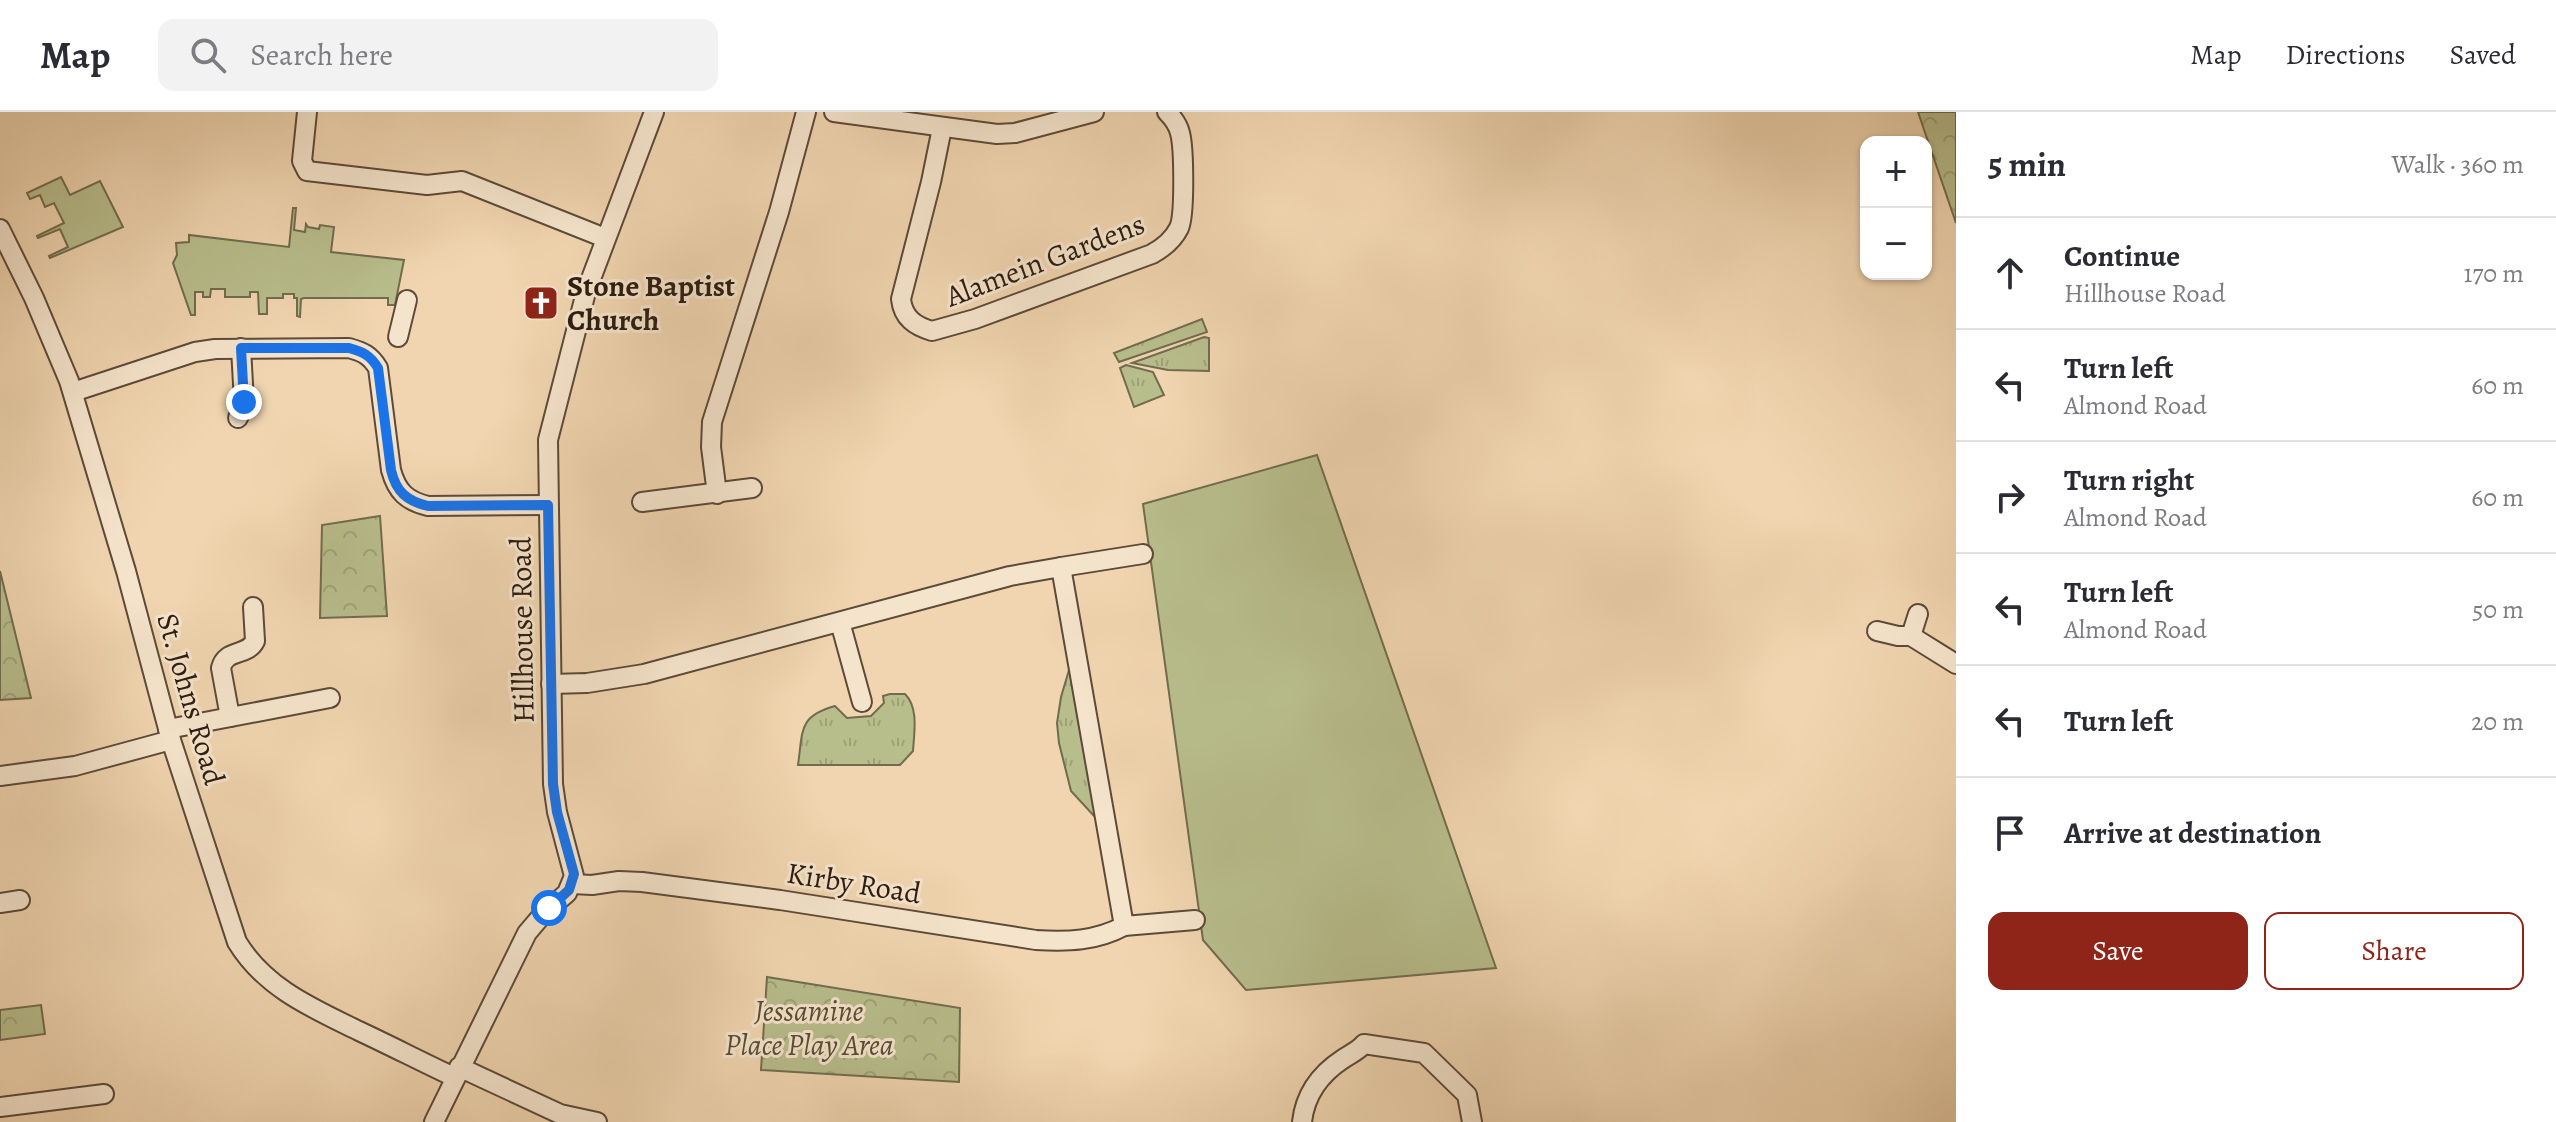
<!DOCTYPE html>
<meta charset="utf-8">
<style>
:root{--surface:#fff;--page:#f2f2f3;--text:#2b2b33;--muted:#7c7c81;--line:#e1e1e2;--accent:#8f2418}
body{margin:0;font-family:Alegreya,serif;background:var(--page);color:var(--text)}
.controls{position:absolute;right:24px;top:24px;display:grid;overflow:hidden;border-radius:16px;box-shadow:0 2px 6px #0004}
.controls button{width:72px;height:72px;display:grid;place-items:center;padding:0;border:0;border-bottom:2px solid var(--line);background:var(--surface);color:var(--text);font:40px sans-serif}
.stop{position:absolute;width:24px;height:24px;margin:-18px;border:6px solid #1a73e8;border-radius:50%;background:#fff}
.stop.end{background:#1a73e8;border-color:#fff;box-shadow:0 2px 8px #0008}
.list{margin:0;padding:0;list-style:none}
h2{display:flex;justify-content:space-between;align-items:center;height:104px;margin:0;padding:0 32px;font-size:34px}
h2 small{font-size:26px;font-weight:400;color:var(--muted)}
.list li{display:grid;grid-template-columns:52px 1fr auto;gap:24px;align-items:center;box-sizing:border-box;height:112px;padding:0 32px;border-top:2px solid var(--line)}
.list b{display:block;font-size:30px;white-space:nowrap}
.list p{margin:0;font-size:26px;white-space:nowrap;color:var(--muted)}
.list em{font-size:26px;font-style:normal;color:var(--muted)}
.actions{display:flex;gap:16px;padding:24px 32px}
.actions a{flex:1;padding:18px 0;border:2px solid var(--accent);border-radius:16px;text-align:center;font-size:28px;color:var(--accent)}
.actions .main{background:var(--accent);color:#fff}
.icon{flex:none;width:44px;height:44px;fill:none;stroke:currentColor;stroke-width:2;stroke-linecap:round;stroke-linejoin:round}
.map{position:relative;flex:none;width:1956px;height:1010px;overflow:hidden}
header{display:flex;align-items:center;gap:48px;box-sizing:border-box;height:112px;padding:0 40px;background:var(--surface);border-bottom:2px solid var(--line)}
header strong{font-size:38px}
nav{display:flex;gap:44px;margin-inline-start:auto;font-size:28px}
.search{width:560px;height:72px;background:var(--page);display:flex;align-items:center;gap:20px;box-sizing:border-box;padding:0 28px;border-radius:16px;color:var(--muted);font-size:30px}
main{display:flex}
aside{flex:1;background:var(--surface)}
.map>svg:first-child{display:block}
.grass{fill:url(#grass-tufts);stroke:#726c4e;stroke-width:2}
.park{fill:url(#park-crowns);stroke:#726c4e;stroke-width:2}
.garden{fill:#b8bd8c;stroke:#726c4e;stroke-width:2}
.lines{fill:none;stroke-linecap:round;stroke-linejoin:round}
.street-casing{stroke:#5d4a39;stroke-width:22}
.street{stroke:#f5e4cc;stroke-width:18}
.route{stroke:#1a73e8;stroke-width:10}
.labels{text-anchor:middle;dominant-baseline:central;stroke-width:6;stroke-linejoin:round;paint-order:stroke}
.street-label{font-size:30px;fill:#2c1b11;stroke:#f5e4cc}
.poi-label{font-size:30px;font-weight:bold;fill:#2c1b11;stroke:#f5e4cc;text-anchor:start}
.park-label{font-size:30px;font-style:italic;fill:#564c36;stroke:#f5e4cc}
</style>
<header>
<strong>Map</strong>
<div class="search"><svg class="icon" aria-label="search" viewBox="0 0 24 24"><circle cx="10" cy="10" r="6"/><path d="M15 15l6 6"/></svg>Search here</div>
<nav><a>Map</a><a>Directions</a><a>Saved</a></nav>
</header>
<main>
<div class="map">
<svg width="1956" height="1010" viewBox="0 0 1956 1010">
<defs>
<pattern id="grass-tufts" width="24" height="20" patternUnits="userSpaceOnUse" patternTransform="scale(2)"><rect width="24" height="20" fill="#b8bd8c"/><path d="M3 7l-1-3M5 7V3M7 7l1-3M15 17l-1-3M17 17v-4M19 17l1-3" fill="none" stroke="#9ea278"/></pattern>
<pattern id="park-crowns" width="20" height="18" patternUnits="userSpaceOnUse" patternTransform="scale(2)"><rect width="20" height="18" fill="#b8bd8c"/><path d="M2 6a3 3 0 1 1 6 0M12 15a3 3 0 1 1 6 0" fill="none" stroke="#9ea278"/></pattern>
</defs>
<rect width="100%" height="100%" fill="#f0d5b0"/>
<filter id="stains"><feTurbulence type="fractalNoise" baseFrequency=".0025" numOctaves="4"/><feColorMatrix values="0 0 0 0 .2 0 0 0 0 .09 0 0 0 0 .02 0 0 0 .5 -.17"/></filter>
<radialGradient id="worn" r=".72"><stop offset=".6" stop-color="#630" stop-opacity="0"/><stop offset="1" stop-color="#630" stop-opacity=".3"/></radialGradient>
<!-- grass -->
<g class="grass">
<path d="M 1202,207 L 1207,220 L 1119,250 L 1114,241 Z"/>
<path d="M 1204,225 L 1209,226 L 1209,259 L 1168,258 L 1132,251 Z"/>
<path d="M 1126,253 L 1153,260 L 1164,283 L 1134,295 L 1120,256 Z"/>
<path d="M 1075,538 L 1107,718 L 1071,679 L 1059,631 L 1057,611 L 1061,585 Z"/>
<path d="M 890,582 L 905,582 C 919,596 914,621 913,639 L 900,653 L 798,653 C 803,619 798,604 835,594 L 847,606 L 871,604 L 884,591 L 883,584 Z"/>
</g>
<!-- park -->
<g class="park">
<path d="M 1918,0 L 1956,0 L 1956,111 Z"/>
<path d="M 380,404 L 387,504 L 320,506 L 322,413 Z"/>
<path d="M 0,459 L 31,586 L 0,588 Z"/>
<path d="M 767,865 L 960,896 L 959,970 L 761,958 Z"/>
<path d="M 41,893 L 45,922 L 0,928 L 0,898 Z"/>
</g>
<!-- garden -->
<g class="garden">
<path d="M 61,65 L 70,83 L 100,69 L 123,115 L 50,146 L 49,144 L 68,135 L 60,117 L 38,126 L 37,124 L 64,111 L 54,91 L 45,95 L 40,83 L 30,87 L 27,81 Z"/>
<path d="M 293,96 L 296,96 L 294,118 L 305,120 L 306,112 L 308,115 L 319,117 L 320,113 L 334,115 L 331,140 L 404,148 L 395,193 L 388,193 L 388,186 L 304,186 L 301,187 L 300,205 L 297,204 L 297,186 L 294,186 L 294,182 L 283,182 L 283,186 L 267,186 L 267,202 L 259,202 L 258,180 L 250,180 L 250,185 L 225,185 L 225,177 L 211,177 L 210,185 L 203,185 L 203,180 L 195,180 L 195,203 L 191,203 L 173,151 L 177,143 L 176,131 L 189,130 L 189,123 L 289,135 Z"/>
<path d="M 1317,343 L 1496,856 L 1246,878 L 1203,828 L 1143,392 Z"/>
</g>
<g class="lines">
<defs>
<g id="street">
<path d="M 307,0 L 302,49 L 307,59 L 427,73 L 462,69 L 605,126"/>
<path d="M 834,0 L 997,22 L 1015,21 L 1094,0"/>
<path d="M 942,16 L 931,70 L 901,187 C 903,206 915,214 932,219 L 975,207 L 1152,142 C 1163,136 1173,128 1179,116 C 1185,103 1184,36 1180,21 C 1178,13 1173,6 1167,0"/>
<path d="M 0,117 L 34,186 L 69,269 L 126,459 L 171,628 L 237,830 C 265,876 312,896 359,919 C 391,934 422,950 454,965"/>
<path d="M 398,225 L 407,188"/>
<path d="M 73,280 L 195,240 L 215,237 L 349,236 C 363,240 370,243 378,256 L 391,358 C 397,380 407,389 428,394 L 548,393"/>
<path d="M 238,306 L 244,290 L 241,236"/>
<path d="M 717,382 L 711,335 L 712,310 L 779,100 L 806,0"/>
<path d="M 642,390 L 752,376"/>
<path d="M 1061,455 L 1143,442"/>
<path d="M 1918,502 L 1911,524 L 1956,552"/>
<path d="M 840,510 L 862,590"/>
<path d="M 1877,519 L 1898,524 L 1911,524"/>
<path d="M 551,572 L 587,571 L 644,562 L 1010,464 L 1061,455 L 1124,814 C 1096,829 1068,830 1036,828 L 780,788 L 642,770 L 619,769 L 592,773 L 572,772"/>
<path d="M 230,605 L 221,556 C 226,536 247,545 255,529 L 253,495"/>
<path d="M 168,617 L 330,586"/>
<path d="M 0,664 L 75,654 L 171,628"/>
<path d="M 0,791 L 20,788"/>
<path d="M 1124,814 L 1195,808"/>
<path d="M 459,955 L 560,1002 L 597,1010"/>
<path d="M 0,995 L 104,982"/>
<path d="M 434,1010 L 527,821 L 544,801 L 567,781 L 574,764 L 557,700 L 553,672 L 548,328 L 586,180 L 654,0"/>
<path d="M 1302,1010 C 1305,983 1320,962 1343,947 C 1350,942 1358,939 1364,932 L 1424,941 L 1467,983 L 1472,1010"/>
</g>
</defs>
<!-- street casing -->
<use href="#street" class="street-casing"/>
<!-- street -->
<use href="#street" class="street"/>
</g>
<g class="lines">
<!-- route -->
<path class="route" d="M 244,290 L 241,236 L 349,236 C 363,240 370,243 378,256 L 391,358 C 396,380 407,389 428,394 L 548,393 L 553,672 L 557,700 L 574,762 L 569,778 L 549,796"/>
</g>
<!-- icons -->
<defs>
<symbol id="church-square" viewBox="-11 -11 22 22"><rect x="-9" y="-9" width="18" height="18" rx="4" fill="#8f2418" stroke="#f5e4cc"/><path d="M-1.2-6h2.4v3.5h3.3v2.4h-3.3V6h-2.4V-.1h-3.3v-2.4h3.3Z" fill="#fff"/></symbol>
</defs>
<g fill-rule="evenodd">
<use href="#church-square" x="521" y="171" width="40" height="40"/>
</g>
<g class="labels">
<!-- street labels -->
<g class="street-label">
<text transform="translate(1045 148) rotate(-21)">Alamein Gardens</text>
<text transform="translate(522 518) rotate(-91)">Hillhouse Road</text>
<text transform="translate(191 587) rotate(74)">St. Johns Road</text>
<text transform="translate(854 771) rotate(9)">Kirby Road</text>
</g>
<!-- poi labels -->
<g class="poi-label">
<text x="567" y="174">Stone Baptist<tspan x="567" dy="34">Church</tspan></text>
</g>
<!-- park labels -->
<g class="park-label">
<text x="809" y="899">Jessamine<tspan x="809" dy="34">Place Play Area</tspan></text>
</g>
</g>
<rect width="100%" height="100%" filter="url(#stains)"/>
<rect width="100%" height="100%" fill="url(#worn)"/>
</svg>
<div class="controls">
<button>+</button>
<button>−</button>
</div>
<div class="stop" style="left:549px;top:796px"></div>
<div class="stop end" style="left:244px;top:290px"></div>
</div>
<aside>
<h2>5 min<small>Walk · 360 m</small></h2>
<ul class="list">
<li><svg class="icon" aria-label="ahead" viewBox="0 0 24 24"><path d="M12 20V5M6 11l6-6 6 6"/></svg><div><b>Continue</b><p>Hillhouse Road</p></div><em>170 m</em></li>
<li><svg class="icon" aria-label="left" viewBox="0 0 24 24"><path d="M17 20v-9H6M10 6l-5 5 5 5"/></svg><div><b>Turn left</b><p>Almond Road</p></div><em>60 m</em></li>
<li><svg class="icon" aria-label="right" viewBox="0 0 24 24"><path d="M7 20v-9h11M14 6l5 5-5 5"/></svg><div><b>Turn right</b><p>Almond Road</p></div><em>60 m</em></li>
<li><svg class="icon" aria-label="left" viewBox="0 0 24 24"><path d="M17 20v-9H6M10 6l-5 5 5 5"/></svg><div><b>Turn left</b><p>Almond Road</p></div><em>50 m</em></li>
<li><svg class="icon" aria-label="left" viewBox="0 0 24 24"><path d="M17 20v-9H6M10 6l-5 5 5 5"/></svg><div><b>Turn left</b></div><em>20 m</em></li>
<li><svg class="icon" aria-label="arrive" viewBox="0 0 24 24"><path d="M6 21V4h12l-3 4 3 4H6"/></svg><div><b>Arrive at destination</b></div></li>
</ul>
<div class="actions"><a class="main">Save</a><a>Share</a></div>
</aside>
</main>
